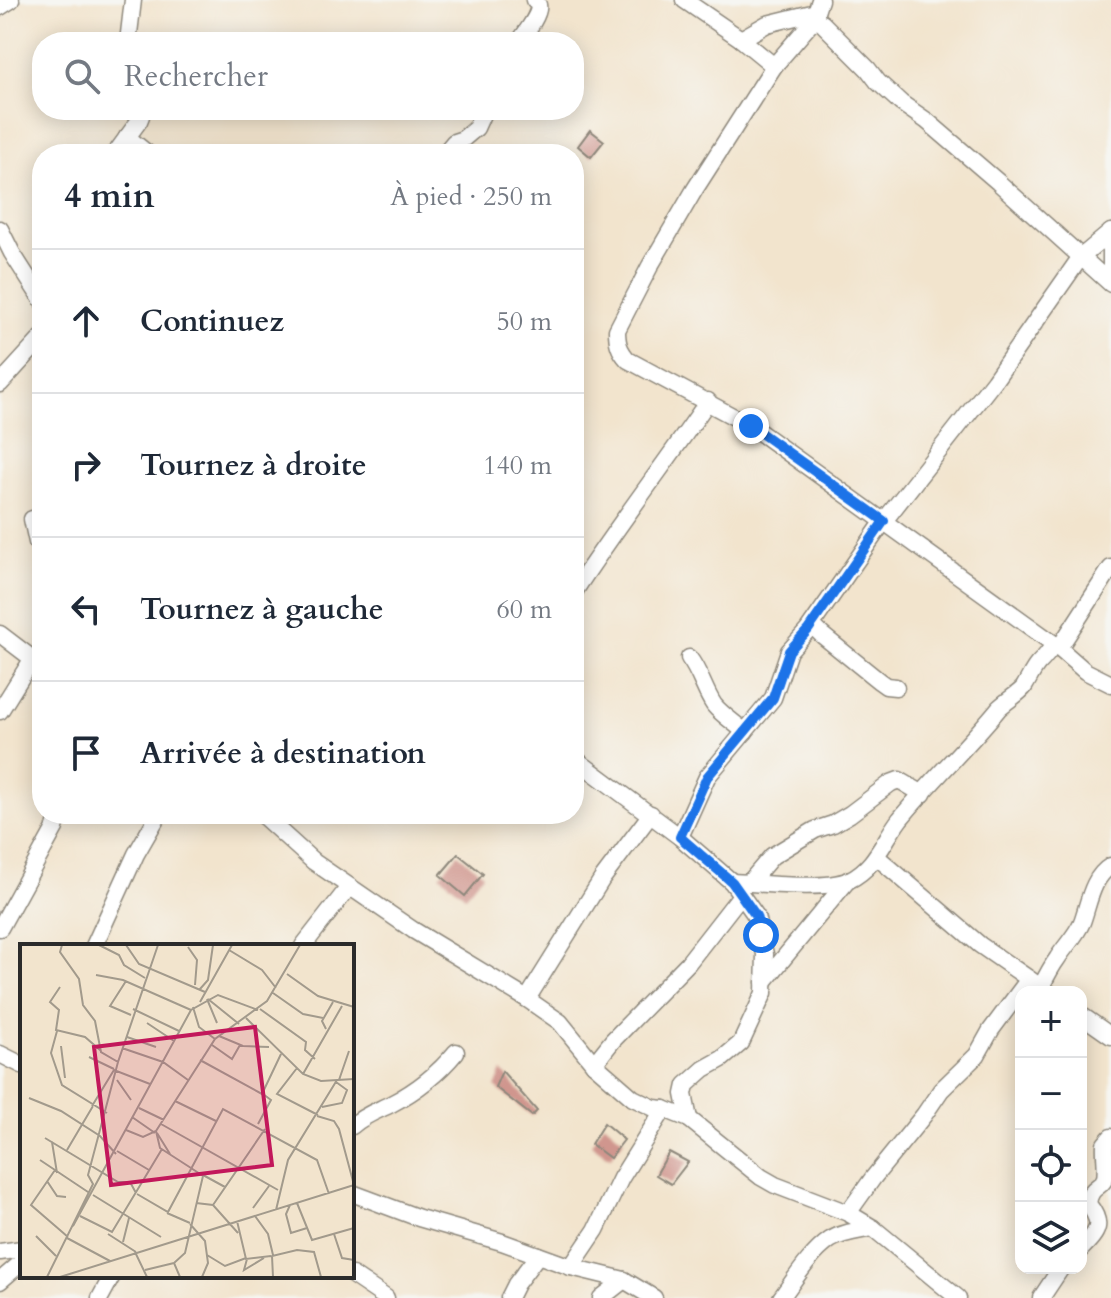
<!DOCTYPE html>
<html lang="fr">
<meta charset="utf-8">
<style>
:root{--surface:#fff;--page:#f6f6f7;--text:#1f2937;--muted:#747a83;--line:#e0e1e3}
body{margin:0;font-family:Cardo,serif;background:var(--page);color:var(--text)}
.controls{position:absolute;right:24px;bottom:24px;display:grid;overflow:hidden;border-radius:16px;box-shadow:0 4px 20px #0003}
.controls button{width:72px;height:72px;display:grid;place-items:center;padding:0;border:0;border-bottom:2px solid var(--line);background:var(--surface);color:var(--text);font:40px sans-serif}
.stop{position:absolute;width:24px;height:24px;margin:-18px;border:6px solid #1a73e8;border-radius:50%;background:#fff}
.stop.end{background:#1a73e8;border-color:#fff;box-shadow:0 2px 8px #0008}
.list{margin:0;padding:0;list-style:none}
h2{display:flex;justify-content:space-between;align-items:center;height:104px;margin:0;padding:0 32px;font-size:34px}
h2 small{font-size:26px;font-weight:400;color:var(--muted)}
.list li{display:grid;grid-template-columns:52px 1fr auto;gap:24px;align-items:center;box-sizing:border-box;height:144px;padding:0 32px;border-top:2px solid var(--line)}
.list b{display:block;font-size:30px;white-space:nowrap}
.list em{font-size:26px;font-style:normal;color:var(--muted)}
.icon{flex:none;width:44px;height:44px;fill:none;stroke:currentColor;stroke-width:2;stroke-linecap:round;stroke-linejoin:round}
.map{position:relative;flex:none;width:1111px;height:1298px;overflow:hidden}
.search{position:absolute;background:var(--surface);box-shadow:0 4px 20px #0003;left:32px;top:32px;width:552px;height:88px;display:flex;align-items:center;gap:20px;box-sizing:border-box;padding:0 28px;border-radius:32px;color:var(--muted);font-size:30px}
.panel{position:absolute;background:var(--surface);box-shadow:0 4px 20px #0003;left:32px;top:144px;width:552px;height:680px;border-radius:32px}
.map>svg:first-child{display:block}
.building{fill:#d0968e}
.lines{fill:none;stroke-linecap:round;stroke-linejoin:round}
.street-casing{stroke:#8e887c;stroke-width:19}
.street{stroke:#fff;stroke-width:16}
.route{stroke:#1a73e8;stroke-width:10}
.inset-road{fill:none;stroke:#a29a8c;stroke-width:2}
.view{fill:#c2185b;fill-opacity:0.15;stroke:#c2185b;stroke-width:4}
.inset-edge{fill:none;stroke:#2b2b2b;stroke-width:4}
</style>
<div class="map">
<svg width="1111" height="1298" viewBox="0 0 1111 1298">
<rect width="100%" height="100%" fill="#f6f6f2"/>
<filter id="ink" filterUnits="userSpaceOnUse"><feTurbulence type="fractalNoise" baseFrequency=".0125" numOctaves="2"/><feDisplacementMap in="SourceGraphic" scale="16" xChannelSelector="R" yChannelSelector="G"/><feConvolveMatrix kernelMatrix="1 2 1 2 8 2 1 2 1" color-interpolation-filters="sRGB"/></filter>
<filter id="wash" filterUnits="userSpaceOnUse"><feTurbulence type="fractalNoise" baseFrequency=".006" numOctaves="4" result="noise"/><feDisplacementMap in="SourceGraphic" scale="32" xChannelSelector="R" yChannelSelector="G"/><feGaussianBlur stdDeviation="1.8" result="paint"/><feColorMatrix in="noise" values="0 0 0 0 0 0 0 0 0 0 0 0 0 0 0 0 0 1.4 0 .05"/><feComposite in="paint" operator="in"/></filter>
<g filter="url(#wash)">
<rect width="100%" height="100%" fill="#f2e4cd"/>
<g id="blocks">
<!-- building -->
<g class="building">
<path d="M 590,130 L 604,141 L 591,157 L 578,146 Z"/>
<path d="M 458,854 L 483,874 L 465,896 L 440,875 Z"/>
<path d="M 502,1071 L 537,1111 L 532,1116 L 495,1087 Z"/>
<path d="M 604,1123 L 624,1140 L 610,1158 L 591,1144 Z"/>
<path d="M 669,1152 L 688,1162 L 671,1184 L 656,1175 Z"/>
</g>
</g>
</g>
<g filter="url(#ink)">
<use href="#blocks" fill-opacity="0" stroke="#8e887c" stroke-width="2"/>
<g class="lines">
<defs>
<g id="street">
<path d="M 684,0 L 741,39 L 774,66"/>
<path d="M 820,0 L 816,12 L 816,21 L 811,23 L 774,66 L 695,189 L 650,266 L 617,330 C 617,343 619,350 628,360 L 751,426 L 1054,644 L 1085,671 L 1111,684"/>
<path d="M 0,7 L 11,0"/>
<path d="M 816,21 L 822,23 L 868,69 L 878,82 L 901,103 L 927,121 L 998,182 L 1111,284"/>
<path d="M 741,39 L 767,24 L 816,12"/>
<path d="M 128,42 L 133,0"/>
<path d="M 519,42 C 524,35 541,13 538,5 C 538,3 535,2 534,0"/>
<path d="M 127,137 L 148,154"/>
<path d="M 115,154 L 139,121 L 141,116 L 141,110"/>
<path d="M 444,154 L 454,142 L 463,139 L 476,128 L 484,110"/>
<path d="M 0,229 L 12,253 L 42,300"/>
<path d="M 1111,232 L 1111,269"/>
<path d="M 0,384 L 42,338"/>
<path d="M 32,519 L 37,542 L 42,553"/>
<path d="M 574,592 C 616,527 664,466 708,401"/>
<path d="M 812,625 L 822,635 L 879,681 L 886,686 L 896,687"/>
<path d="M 0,634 L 42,666"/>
<path d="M 1059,648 L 1111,568"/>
<path d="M 689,658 C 700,672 704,690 714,705 C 722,715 735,723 745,732"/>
<path d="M 0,711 L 33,658"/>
<path d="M 574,758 L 680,837 L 732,882 L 756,916 L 765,954 L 764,993 L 741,1043 L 722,1059 L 704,1069 L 686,1085 L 684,1094 L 689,1119"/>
<path d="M 261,814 L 314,862 L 413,930 L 527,999 L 560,1022 L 594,1064 L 633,1098 L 654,1108 L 664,1109 L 689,1119 L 761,1177 L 775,1185 L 848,1213 L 873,1228 L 958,1298"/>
<path d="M 680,837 L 707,777 L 773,698 L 789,651 L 808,630 L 884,521 L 994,381 L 1080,258 L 1111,232"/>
<path d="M 877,857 L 980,945 L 1048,992"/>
<path d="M 732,882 C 760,883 825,891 849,880 C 876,867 883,841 900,819 C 931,781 968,746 999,708 C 1005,702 1021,692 1024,687 C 1029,679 1032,671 1038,664 C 1045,657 1049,653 1054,644"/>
<path d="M 749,883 L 772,856 L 815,830 L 833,824 L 850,814 L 891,783 L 899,780 L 923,794"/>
<path d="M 0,928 L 55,828 L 59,814"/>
<path d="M 94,946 L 136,854 L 159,814"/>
<path d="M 303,946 L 349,887"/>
<path d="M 764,982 L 848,880"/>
<path d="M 1041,987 C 1046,977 1051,967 1057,959 C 1065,946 1076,936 1082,922 C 1089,903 1092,877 1111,866"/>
<path d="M 527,999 L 602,879 L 651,814"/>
<path d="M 1081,1015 L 1111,1036"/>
<path d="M 0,1054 L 22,1065"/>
<path d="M 594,1064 L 613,1040 L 688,963 L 741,895"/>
<path d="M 352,1126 C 364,1115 377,1111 391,1104 C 416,1091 438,1074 456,1052"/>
<path d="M 352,1193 L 419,1218 L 502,1242 L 571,1267 L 624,1280 L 654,1298"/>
<path d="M 848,1213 L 873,1178 L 924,1115 L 941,1090 L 977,1055 L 991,1030 L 1029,979"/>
<path d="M 1081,1249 C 1098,1232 1104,1224 1088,1204 C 1090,1185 1101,1189 1105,1178 C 1107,1168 1104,1154 1105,1144 L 1111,1137"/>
<path d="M 0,1252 L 22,1249"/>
<path d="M 571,1267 L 596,1230 L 621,1178 L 664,1109"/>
<path d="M 352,1275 L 386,1298"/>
<path d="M 0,1281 L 22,1262"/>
<path d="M 100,1298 L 112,1276"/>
<path d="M 509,1298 L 516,1284 L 538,1255"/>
<path d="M 601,1298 L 624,1280"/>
<path d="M 781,1298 C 795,1279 810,1254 830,1240 C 843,1232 859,1231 873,1228"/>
<path d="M 1041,1298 L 1061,1268"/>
</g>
</defs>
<!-- street casing -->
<use href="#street" class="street-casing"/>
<!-- street -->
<use href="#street" class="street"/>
</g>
</g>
<g class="lines" filter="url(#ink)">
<!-- route -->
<path class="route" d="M 751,426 L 884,521 L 808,630 L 789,651 L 773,698 L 707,777 L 680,837 L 732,882 L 756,916 L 761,935"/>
</g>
<!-- overview -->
<g transform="translate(20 944)">
<rect width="334" height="334" fill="#f2e4cd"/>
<path class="inset-road" d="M 42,1 L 40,8 L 59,35 L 63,61 L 75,77 L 81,108 L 98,118M 79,1 L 99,11 L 104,21 L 125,34M 106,1 L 119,20 L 185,48M 168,3 L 177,16 L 175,41M 209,6 L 242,26 L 256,44M 267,30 L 298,52 L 334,63M 76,31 L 103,36 L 171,66M 106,37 L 90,62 L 111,71M 40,43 L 30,58 L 39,66 L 36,86 L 65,93 L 80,106M 180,45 L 188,36 L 193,1M 253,49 L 283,70 L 303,74M 187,55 L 197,79M 188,55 L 219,80M 180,58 L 212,1M 173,63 L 179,83 L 195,95M 113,65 L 159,87M 240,65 L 286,98 L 285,106 L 295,115M 226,74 L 283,130 L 301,137 L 334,135M 127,79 L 154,97M 306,85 L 302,77 L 313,58M 37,87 L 31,109 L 42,141 L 87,169M 199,92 L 223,102 L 249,103M 107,93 L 136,103M 192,101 L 212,115 L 220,101M 41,102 L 45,134M 102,104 L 143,118 L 168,136M 69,113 L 94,125M 180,116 L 242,150 L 261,110M 277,124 L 257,150 L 298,171M 283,130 L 322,62M 97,136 L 111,156M 319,136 L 329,107M 9,154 L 41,167 L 80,192 L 96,210M 155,157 L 196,177M 72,162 L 94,126 L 130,140M 302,163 L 322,159 L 327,146 L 316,138M 119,164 L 144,176M 297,172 L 314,177 L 319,185 L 334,241M 112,173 L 135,189M 141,180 L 258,246M 238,180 L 251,156 L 243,150M 106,186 L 123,193 L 136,187 L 195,95 L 247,57 L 280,1M 136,187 L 140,204 L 171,224M 137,189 L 150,210M 25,194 L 98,238 L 110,238 L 116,249M 32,198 L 37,229M 47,206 L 73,162M 97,207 L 129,226M 20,216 L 68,248M 35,226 L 11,261 L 48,293M 183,231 L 205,243M 27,237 L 37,252 L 46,253M 117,250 L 148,268 L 203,165 L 297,216 L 309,250M 73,251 L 141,293M 176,259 L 193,261 L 218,289M 277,259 L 292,296 L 334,284M 193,261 L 245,185M 270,261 L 266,270 L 271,289 L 287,284M 233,264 L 249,242M 256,266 L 268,216 L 317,136M 147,269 L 170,279M 60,272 L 92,288 L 142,205M 235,272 L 248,290 L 253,311M 217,277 L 226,315 L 251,312M 170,280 L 185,297 L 188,319 L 182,333M 53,282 L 171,66 L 198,51 L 238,66M 88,290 L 116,308M 314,290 L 322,314 L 334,316M 16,292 L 36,312M 47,294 L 90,317M 103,298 L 109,274M 115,308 L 127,333M 187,311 L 205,322 L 226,314M 227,315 L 224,326 L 244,314M 125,326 L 154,319M 27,333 L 73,240 L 68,231 L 98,118 L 138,1M 40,333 L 334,241M 160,333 L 154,319 L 165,309 L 183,232 L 171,224M 253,333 L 252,312 L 277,306 L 294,308 L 301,333"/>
<path class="view" d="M 235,83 L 252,221 L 91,241 L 74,103 Z"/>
<rect width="334" height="334" class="inset-edge"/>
</g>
</svg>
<div class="controls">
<button>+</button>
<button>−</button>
<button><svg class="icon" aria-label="locate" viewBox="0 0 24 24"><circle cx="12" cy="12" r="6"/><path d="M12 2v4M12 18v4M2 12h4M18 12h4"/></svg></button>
<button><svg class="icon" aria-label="layers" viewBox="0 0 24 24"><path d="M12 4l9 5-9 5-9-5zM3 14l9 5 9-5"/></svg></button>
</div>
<div class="stop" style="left:761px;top:935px"></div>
<div class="stop end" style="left:751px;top:426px"></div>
<div class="search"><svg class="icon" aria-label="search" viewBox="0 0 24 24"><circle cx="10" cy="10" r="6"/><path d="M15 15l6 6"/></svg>Rechercher</div>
<section class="panel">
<h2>4 min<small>À pied · 250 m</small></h2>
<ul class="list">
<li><svg class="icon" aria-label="ahead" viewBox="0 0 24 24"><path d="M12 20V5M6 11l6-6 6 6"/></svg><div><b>Continuez</b></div><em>50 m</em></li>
<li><svg class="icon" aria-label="right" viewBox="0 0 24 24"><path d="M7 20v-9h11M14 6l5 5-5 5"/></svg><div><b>Tournez à droite</b></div><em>140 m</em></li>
<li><svg class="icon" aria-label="left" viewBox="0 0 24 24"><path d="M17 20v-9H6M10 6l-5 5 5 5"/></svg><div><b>Tournez à gauche</b></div><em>60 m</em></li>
<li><svg class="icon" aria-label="arrive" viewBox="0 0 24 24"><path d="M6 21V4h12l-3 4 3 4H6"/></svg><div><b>Arrivée à destination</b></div></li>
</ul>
</section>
</div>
